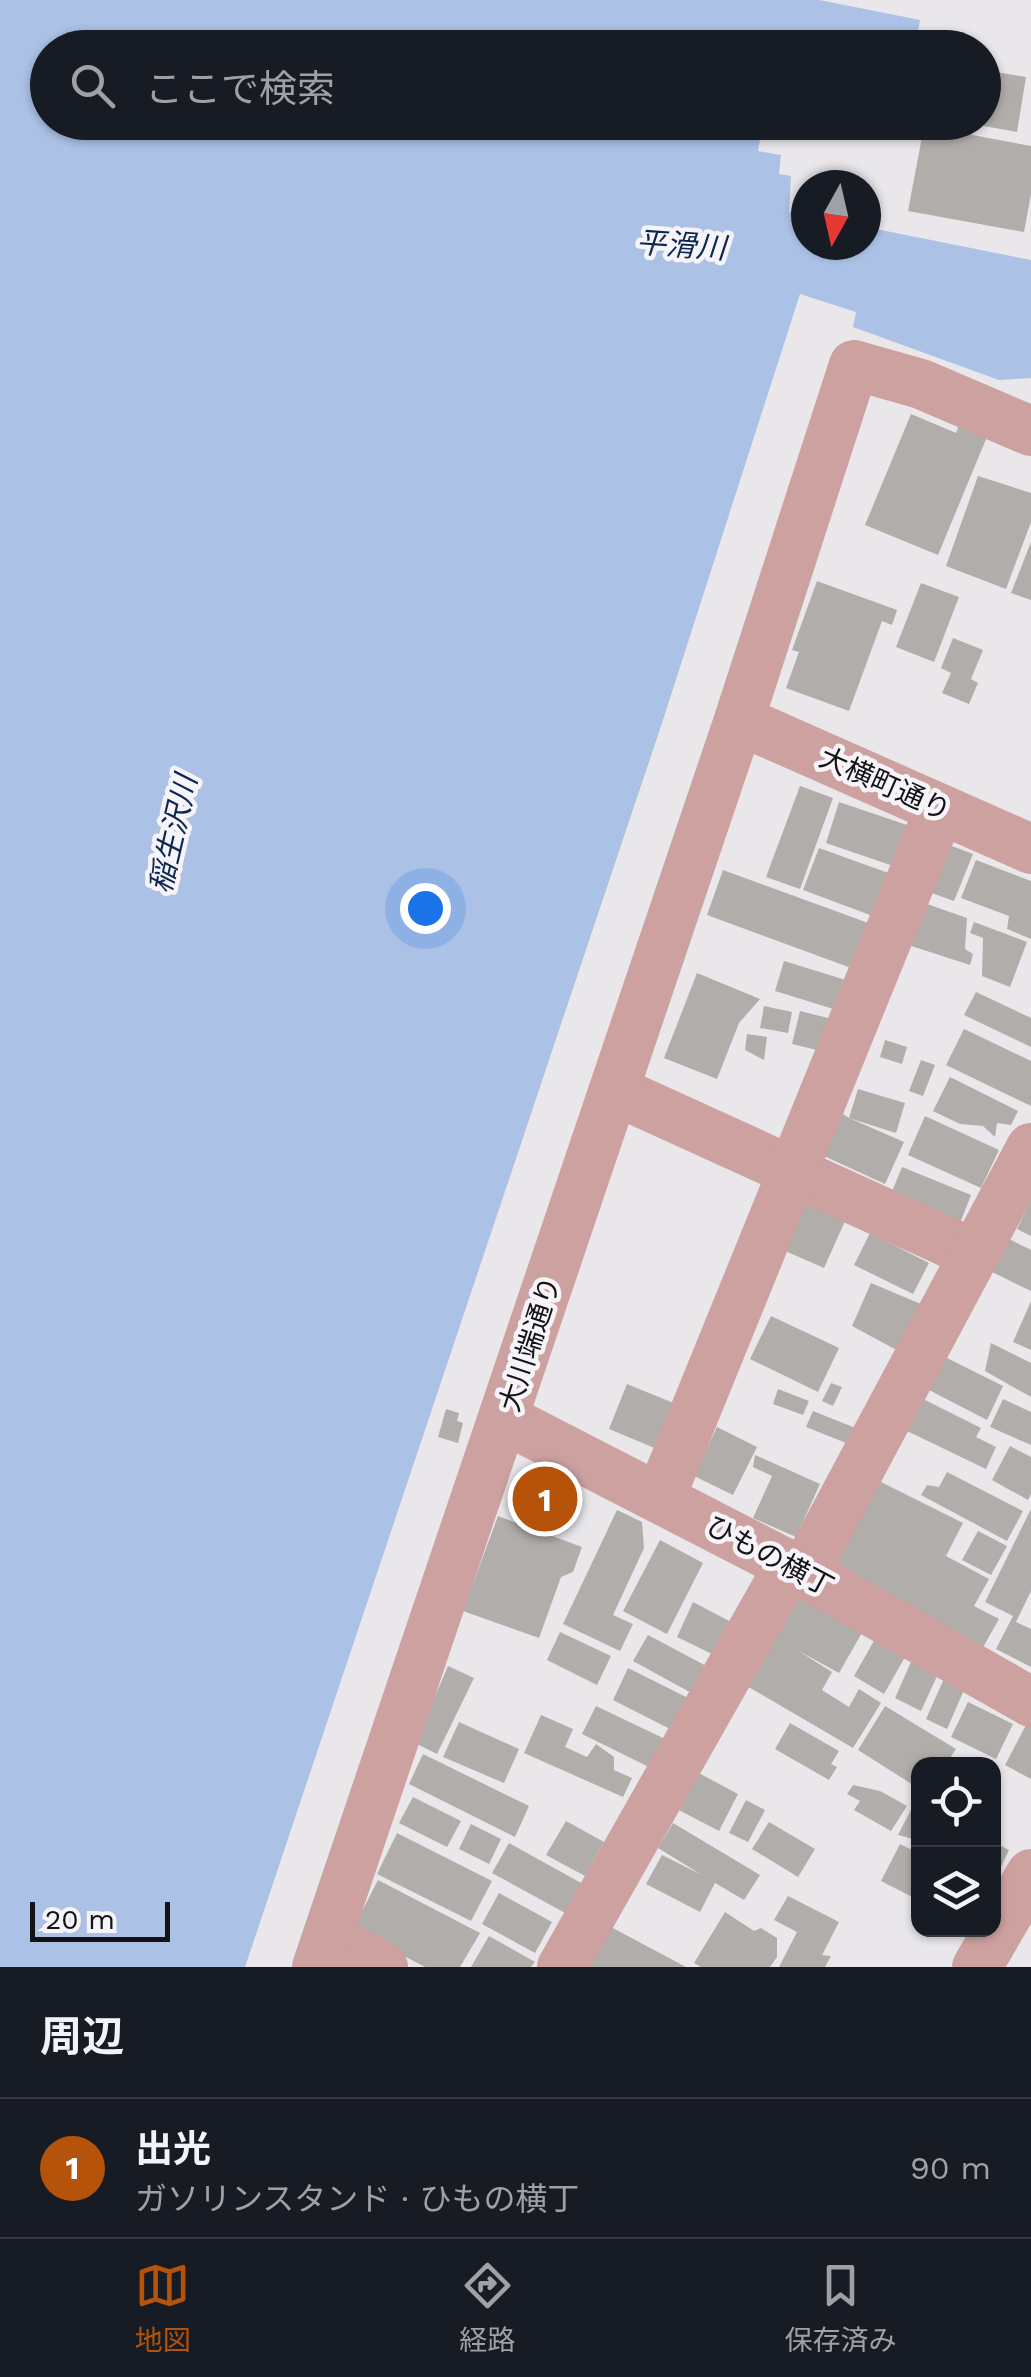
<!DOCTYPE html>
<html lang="ja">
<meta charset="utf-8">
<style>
:root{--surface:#171b24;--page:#20242c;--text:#f1f3f6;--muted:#9ea1a6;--line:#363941;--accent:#b45309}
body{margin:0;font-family:"Work Sans","Noto Sans JP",sans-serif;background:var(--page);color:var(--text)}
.controls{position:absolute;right:30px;bottom:30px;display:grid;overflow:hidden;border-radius:20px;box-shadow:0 2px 8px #0004}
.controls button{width:90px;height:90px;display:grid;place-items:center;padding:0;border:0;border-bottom:2px solid var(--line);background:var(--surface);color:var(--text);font:50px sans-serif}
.compass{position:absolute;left:791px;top:170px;width:90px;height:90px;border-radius:50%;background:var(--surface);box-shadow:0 2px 8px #0004;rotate:188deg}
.scale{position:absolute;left:30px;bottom:25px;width:140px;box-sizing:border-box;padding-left:10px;border:5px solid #131214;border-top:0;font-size:28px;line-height:35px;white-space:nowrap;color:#131214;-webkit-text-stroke:8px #f6f4f8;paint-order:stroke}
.you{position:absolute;left:425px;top:908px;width:35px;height:35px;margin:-25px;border:8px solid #fff;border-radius:50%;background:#1a73e8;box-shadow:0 0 0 15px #1a73e833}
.badge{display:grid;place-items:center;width:65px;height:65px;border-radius:50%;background:var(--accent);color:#fff;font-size:32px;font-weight:700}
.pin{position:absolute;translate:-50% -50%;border:5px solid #fff;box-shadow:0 2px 10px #0006}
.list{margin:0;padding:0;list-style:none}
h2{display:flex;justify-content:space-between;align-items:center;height:130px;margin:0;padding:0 40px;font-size:42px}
h2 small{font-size:32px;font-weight:400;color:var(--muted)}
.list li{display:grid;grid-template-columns:65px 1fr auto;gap:30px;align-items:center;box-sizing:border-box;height:140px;padding:0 40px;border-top:2px solid var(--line)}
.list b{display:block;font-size:38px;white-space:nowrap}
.list p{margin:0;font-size:32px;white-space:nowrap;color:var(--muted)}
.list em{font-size:32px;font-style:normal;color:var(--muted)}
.icon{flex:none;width:55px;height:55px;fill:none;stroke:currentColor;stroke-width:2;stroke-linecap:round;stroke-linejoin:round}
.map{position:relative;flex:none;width:1031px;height:1967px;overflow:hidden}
.search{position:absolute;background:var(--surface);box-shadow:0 2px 8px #0004;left:30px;right:30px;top:30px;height:110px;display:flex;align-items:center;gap:25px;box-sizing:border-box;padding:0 35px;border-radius:55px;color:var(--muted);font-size:38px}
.sheet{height:270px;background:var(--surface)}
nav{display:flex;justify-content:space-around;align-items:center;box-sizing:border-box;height:140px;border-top:2px solid var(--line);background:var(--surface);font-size:28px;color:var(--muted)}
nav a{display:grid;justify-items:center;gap:5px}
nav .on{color:var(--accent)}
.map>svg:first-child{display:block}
.water{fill:#abc1e5}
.building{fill:#b0adab}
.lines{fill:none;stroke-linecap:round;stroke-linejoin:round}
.minor{stroke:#cda1a0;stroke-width:50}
.labels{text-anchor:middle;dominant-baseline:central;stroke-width:9;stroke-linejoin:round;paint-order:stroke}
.street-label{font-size:28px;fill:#131214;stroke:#f6f4f8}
.water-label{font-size:30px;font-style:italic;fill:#0d2753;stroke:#f6f4f8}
</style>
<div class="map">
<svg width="1031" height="1967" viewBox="0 0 1031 1967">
<rect width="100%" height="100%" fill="#e9e7ea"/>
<!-- water -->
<path class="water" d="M 0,0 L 819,0 L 920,20 L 915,48 L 48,48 L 48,122 L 763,123 L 758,151 L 781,155 L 779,174 L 791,176 L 789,212 L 806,215 L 806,245 L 866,245 L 866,227 L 1031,260 L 1031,378 L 999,380 L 853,327 L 856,312 L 800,294 L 663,720 L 245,1967 L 0,1967 Z"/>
<!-- building -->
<g class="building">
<path d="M 985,70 L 1026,77 L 1017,132 L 984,126 Z"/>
<path d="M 924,126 L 1031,146 L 1031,194 L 1024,232 L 908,211 Z"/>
<path d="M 911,414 L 956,433 L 961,420 L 989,432 L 938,555 L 865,525 Z"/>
<path d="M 978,476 L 1031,493 L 1031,522 L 1006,589 L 946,566 Z"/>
<path d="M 1031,542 L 1031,600 L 1011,593 Z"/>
<path d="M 817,581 L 897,610 L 892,625 L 882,621 L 849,711 L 786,688 L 799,652 L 792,650 Z"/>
<path d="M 921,583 L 959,597 L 934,662 L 896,647 Z"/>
<path d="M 953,638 L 983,650 L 971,679 L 978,683 L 969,704 L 942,693 L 951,673 L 941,668 Z"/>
<path d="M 800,786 L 833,798 L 800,889 L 766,877 Z"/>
<path d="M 839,802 L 913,827 L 899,868 L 826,843 Z"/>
<path d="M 944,843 L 973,854 L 954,901 L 926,891 Z"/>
<path d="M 819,848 L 894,875 L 878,918 L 803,890 Z"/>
<path d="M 976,860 L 1031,881 L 1031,939 L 1007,929 L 1009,916 L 961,898 Z"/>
<path d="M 723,870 L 871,924 L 854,969 L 707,915 Z"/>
<path d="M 927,904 L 967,918 L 965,949 L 973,954 L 970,965 L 899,942 L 908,914 L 922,919 Z"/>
<path d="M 974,922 L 1027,942 L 1010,987 L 982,976 L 983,938 L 970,933 Z"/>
<path d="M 784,961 L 849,981 L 840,1011 L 775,991 Z"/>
<path d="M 697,973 L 760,999 L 739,1023 L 717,1079 L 664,1058 Z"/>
<path d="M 976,992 L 1031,1018 L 1031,1047 L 964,1015 Z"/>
<path d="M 764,1006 L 792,1012 L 788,1033 L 760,1028 Z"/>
<path d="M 800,1011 L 828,1018 L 821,1051 L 792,1044 Z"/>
<path d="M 964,1029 L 1031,1061 L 1031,1106 L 946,1065 Z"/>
<path d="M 747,1034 L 767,1037 L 764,1060 L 745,1050 Z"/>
<path d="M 885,1040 L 907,1047 L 902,1064 L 880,1057 Z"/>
<path d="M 921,1060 L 935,1065 L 923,1096 L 909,1091 Z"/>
<path d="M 950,1077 L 1018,1111 L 1011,1125 L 997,1123 L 995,1137 L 983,1126 L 960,1124 L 933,1111 Z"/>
<path d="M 858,1089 L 905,1103 L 896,1133 L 849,1118 L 904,1142 L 885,1184 L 824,1156 L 843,1114 L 849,1118 Z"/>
<path d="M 925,1116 L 999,1150 L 981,1188 L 908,1155 Z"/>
<path d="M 902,1167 L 971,1195 L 959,1226 L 889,1199 Z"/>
<path d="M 1031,1200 L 1031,1236 L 1017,1229 Z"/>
<path d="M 804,1203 L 845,1221 L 824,1268 L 783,1250 Z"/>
<path d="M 870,1233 L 929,1263 L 913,1294 L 854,1265 Z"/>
<path d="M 1005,1237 L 1031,1250 L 1031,1291 L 988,1270 Z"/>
<path d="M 871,1283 L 928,1307 L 904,1354 L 852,1326 Z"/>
<path d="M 1031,1301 L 1031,1350 L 1013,1342 Z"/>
<path d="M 771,1316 L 839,1348 L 818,1392 L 750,1359 Z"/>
<path d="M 991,1343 L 1031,1363 L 1031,1397 L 985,1371 Z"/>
<path d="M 945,1357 L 1003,1386 L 987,1420 L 929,1390 Z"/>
<path d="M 831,1383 L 842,1387 L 833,1406 L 822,1401 Z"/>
<path d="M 627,1384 L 676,1404 L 657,1449 L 609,1429 Z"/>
<path d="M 778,1389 L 809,1401 L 803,1415 L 773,1404 Z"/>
<path d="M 923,1399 L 981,1428 L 976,1437 L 996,1447 L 986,1469 L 907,1431 Z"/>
<path d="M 1003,1399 L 1031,1412 L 1031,1445 L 990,1427 Z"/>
<path d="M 446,1409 L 459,1413 L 457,1421 L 463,1423 L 458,1443 L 438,1437 Z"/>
<path d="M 813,1411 L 858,1429 L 851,1445 L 806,1427 Z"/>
<path d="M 717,1427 L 757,1447 L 733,1495 L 694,1476 Z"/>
<path d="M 1010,1446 L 1031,1457 L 1031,1494 L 1028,1500 L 992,1480 Z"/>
<path d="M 755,1455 L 820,1484 L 796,1537 L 753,1518 L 772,1476 L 753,1467 Z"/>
<path d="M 531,1472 L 576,1489 L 560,1532 L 515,1515 Z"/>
<path d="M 947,1472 L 1023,1511 L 1007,1541 L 921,1495 L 927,1485 L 939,1487 Z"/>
<path d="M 875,1479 L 963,1523 L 946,1556 L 989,1579 L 974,1606 L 999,1619 L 982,1649 L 830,1563 Z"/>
<path d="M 1031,1509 L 1031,1591 L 1016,1622 L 1031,1629 L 1031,1667 L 996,1649 L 1013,1616 L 985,1602 Z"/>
<path d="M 617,1510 L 642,1522 L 644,1548 L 613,1615 L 633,1624 L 620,1651 L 563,1624 Z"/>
<path d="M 498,1516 L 582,1547 L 573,1572 L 561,1577 L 539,1638 L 463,1611 Z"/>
<path d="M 978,1531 L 1007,1546 L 991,1575 L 962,1560 Z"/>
<path d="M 660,1540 L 703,1563 L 667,1634 L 623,1611 Z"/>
<path d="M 795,1593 L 863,1631 L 839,1673 L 797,1650 L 832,1672 L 822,1690 L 849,1707 L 859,1689 L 881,1703 L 853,1748 L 740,1682 Z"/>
<path d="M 693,1602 L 731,1622 L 714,1655 L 677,1637 Z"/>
<path d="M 560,1632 L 611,1656 L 597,1685 L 547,1660 Z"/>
<path d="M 648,1635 L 712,1669 L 697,1696 L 633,1661 Z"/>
<path d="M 875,1639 L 905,1657 L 884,1694 L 854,1676 Z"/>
<path d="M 911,1662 L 938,1674 L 921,1711 L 895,1698 Z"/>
<path d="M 448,1666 L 474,1678 L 437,1754 L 415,1743 Z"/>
<path d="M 628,1668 L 694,1701 L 678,1733 L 613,1700 Z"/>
<path d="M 943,1681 L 964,1690 L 947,1729 L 926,1719 Z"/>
<path d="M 968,1702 L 1013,1724 L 996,1759 L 951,1737 Z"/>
<path d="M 596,1706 L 665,1739 L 651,1768 L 582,1734 Z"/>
<path d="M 885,1706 L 956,1749 L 946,1764 L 918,1764 L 918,1788 L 858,1750 Z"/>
<path d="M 541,1715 L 573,1729 L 565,1747 L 587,1757 L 596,1744 L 614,1757 L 614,1770 L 632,1778 L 623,1797 L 524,1753 Z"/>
<path d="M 459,1722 L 519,1749 L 504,1783 L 443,1757 Z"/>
<path d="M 790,1723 L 839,1751 L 831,1764 L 837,1767 L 829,1780 L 775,1749 Z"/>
<path d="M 1026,1725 L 1031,1727 L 1031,1779 L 1005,1765 Z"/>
<path d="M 423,1754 L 529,1806 L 515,1837 L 409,1784 Z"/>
<path d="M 693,1770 L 738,1794 L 719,1831 L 673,1807 Z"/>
<path d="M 853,1785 L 880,1791 L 907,1806 L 891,1831 L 854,1810 L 860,1801 L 847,1794 Z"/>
<path d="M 918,1796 L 917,1840 L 898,1835 Z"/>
<path d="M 413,1797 L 461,1821 L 447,1847 L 399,1823 Z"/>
<path d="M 746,1800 L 765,1810 L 748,1842 L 729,1833 Z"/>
<path d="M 566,1821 L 604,1842 L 585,1876 L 546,1855 Z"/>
<path d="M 769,1822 L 815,1849 L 798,1877 L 752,1849 Z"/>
<path d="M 673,1823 L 760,1875 L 744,1900 L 715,1883 L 700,1912 L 646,1884 L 662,1855 L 702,1875 L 658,1848 Z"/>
<path d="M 471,1824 L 501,1839 L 489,1864 L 459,1849 Z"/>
<path d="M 397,1833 L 492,1881 L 471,1921 L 377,1874 Z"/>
<path d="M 994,1842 L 1009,1850 L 994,1881 Z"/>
<path d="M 509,1843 L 583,1884 L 567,1914 L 492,1873 Z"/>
<path d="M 900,1844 L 918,1853 L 916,1899 L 881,1881 Z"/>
<path d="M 378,1880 L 480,1933 L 460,1967 L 425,1967 L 353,1929 Z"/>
<path d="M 499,1893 L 552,1922 L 535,1953 L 482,1924 Z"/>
<path d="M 788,1896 L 839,1922 L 822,1955 L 831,1956 L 825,1967 L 779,1967 L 797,1932 L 774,1920 Z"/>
<path d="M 725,1912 L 754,1931 L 761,1928 L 777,1938 L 777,1957 L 770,1967 L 701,1967 L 694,1963 Z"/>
<path d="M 609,1926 L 686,1967 L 586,1967 Z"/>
<path d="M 489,1936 L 535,1962 L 531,1967 L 471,1967 Z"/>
</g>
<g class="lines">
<!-- minor -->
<g class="minor">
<path d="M 739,720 L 1031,849"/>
<path d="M 614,1090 L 974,1254"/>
<path d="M 505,1419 L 804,1573 L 1031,1702"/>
<path d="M 660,1498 L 940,809"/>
<path d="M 804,1573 L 1031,1148"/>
<path d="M 328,1936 L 383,1967"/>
<path d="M 317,1967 L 739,720 L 854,365 L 921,384 L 1031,431"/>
<path d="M 562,1967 L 789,1566"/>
<path d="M 977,1967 L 1031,1874"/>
</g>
</g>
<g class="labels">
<!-- street labels -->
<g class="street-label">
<text transform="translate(885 784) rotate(24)">大横町通り</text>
<text transform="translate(530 1344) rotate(-72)">大川端通り</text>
<text transform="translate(770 1556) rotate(28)">ひもの横丁</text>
</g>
<!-- water labels -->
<g class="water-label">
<text transform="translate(681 245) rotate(4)">平滑川</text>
<text transform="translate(173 834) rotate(-77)">稲生沢川</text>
</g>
</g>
</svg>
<div class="controls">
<button><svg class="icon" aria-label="locate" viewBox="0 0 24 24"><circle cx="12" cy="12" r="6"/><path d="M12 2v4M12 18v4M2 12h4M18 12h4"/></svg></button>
<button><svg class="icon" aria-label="layers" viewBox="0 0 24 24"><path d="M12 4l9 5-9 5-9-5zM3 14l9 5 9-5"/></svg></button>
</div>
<svg class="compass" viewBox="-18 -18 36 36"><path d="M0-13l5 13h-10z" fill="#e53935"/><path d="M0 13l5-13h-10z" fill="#9ea1a6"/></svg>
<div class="scale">20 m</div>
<div class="you"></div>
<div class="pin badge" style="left:545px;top:1499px">1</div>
<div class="search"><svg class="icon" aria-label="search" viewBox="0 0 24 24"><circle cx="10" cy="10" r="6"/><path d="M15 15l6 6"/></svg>ここで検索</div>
</div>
<section class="sheet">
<h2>周辺<small></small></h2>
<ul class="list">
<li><span class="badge">1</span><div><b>出光</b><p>ガソリンスタンド · ひもの横丁</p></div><em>90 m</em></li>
</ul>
</section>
<nav>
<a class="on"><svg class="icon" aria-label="map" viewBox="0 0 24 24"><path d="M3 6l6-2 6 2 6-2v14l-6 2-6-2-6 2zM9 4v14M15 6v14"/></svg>地図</a>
<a><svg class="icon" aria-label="directions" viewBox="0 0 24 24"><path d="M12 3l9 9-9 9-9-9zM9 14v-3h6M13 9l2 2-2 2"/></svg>経路</a>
<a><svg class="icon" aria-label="saved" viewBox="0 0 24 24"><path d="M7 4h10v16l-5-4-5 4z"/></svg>保存済み</a>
</nav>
